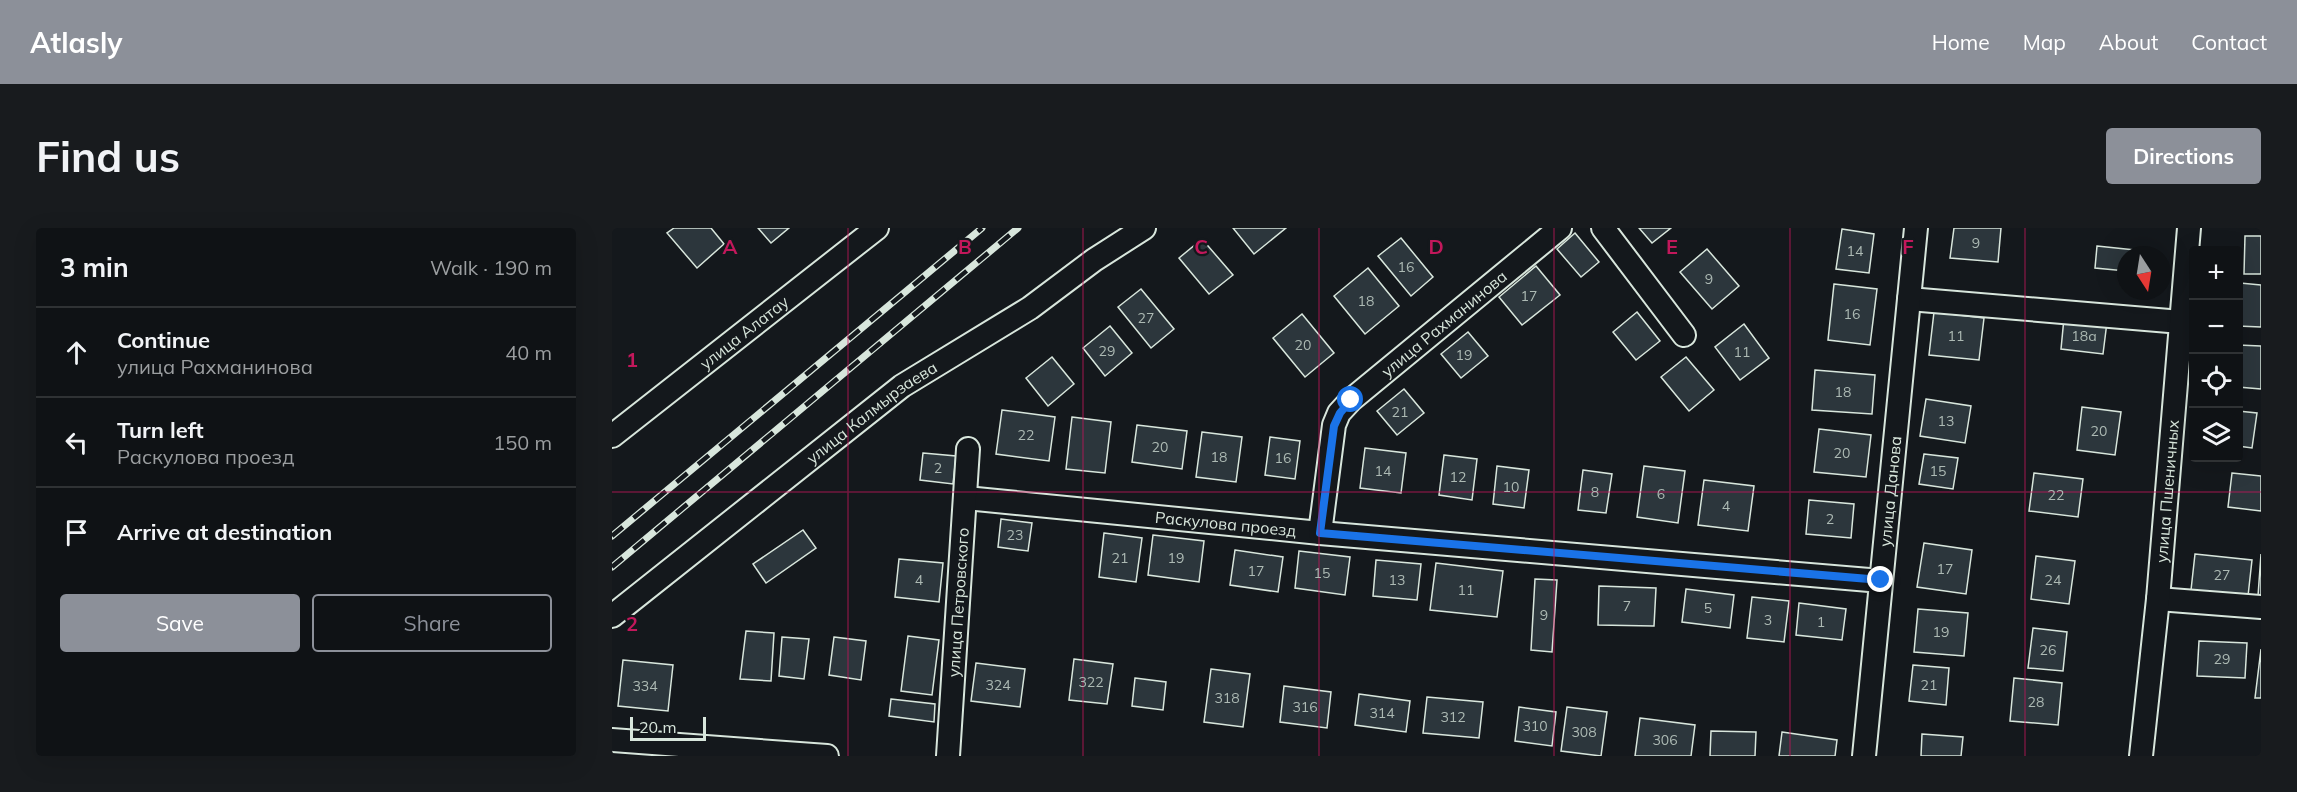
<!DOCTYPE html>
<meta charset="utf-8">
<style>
:root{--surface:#0f1215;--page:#181b1e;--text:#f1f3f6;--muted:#9b9ea0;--line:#2f3234;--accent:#8c9099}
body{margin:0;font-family:Mulish,sans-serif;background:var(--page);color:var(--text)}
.controls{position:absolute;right:18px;top:18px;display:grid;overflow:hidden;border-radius:6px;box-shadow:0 6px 24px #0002}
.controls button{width:54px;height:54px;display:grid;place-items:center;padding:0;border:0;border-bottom:2px solid var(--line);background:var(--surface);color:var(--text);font:30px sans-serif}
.compass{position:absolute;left:1505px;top:18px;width:54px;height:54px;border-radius:50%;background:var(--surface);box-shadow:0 6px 24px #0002;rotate:168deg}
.scale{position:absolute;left:18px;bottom:15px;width:76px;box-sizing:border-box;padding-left:6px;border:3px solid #d8e6dc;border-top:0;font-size:16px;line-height:21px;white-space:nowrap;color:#d8e6dc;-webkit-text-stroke:4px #14181c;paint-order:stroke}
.stop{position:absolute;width:18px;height:18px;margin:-14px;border:4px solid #1a73e8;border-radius:50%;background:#fff}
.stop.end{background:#1a73e8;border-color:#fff;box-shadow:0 2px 6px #0008}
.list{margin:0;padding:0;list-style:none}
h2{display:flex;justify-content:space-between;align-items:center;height:78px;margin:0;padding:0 24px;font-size:26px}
h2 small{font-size:20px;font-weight:400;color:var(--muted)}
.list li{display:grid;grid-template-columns:39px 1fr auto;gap:18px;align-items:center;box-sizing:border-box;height:90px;padding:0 24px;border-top:2px solid var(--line)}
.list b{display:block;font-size:22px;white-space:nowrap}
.list p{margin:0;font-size:20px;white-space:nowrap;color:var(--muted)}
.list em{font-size:20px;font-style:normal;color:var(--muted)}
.actions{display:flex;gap:12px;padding:18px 24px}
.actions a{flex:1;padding:14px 0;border:2px solid var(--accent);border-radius:6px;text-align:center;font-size:21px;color:var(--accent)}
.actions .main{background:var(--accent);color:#fff}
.icon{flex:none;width:33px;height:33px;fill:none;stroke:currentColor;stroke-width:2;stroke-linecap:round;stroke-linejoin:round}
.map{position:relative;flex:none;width:1649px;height:528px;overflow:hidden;border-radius:6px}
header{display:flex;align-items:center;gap:36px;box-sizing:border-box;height:84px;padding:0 30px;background:var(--accent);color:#fff}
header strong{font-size:28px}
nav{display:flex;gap:33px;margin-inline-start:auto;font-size:21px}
.intro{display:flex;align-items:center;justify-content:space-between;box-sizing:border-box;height:144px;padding:0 36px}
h1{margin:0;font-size:42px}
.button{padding:15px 27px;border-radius:6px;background:var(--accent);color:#fff;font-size:21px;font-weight:700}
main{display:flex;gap:36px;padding:0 36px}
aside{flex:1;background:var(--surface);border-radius:6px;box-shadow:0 6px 24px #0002}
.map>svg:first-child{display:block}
.building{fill:#2c363c;stroke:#d8e6dc;stroke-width:1.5}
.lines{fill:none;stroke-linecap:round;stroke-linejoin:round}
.minor-casing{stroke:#d8e6dc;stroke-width:26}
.minor{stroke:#14181c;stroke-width:22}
.rail-casing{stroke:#d8e6dc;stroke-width:7}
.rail{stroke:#14181c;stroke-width:4.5;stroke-dasharray:14;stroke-linecap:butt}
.route{stroke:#1a73e8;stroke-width:8}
.grid{fill:none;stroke:#c2185b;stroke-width:1.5;stroke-opacity:0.55}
.labels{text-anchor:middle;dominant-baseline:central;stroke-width:4.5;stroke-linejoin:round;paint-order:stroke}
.number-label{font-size:14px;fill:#adbab4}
.street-label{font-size:16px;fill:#d8e6dc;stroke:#14181c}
.grid-label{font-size:20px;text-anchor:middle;font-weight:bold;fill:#c2185b;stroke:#14181c;stroke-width:4.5;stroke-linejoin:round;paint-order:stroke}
</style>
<header>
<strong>Atlasly</strong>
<nav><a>Home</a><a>Map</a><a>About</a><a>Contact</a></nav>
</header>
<div class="intro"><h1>Find us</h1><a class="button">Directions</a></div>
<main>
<aside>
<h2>3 min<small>Walk · 190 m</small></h2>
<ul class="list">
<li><svg class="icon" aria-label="ahead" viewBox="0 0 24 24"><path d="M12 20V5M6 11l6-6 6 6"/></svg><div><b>Continue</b><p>улица Рахманинова</p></div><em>40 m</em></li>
<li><svg class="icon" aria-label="left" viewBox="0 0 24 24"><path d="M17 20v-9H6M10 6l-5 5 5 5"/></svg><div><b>Turn left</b><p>Раскулова проезд</p></div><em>150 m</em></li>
<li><svg class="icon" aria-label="arrive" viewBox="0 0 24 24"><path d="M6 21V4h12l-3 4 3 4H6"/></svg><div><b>Arrive at destination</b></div></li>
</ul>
<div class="actions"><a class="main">Save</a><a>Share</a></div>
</aside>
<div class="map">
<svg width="1649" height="528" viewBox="0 0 1649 528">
<rect width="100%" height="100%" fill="#14181c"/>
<!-- building -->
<g class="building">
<path d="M 62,0 L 99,0 L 112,16 L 85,40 L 55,5 Z"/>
<path d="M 146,0 L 177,0 L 159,15 Z"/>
<path d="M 621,0 L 674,0 L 642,26 Z"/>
<path d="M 1027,0 L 1059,0 L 1040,15 Z"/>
<path d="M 1342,0 L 1389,0 L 1386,34 L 1338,30 Z"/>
<path d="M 1230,1 L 1262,6 L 1257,45 L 1224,41 Z"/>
<path d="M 963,5 L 987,34 L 969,49 L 945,21 Z"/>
<path d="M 1633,8 L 1649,8 L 1649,46 L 1632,46 Z"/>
<path d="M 789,10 L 821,49 L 799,68 L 766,28 Z"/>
<path d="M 590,11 L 621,47 L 597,66 L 567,30 Z"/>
<path d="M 1485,18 L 1542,24 L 1542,27 L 1514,27 L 1514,43 L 1483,40 Z"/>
<path d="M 1095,21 L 1127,58 L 1100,81 L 1068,44 Z"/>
<path d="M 924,38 L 948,67 L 910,97 L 887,69 Z"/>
<path d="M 756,40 L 787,78 L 753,106 L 722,68 Z"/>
<path d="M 1628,55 L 1649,57 L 1649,99 L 1626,98 Z"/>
<path d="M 1222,56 L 1265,61 L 1258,117 L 1216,112 Z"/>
<path d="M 529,61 L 562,101 L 539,120 L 506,79 Z"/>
<path d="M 1025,84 L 1048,113 L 1024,132 L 1001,104 Z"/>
<path d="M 1322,84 L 1372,90 L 1367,132 L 1317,127 Z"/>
<path d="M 690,86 L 722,125 L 693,149 L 661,110 Z"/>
<path d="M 1452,90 L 1495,94 L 1491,126 L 1449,121 Z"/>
<path d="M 1132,96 L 1157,130 L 1128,152 L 1103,119 Z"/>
<path d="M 498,98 L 520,125 L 493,148 L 471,120 Z"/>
<path d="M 856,104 L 876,128 L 849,150 L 829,126 Z"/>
<path d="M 1626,117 L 1649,118 L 1649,161 L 1626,159 Z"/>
<path d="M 440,129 L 462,156 L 436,178 L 414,150 Z"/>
<path d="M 1074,129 L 1102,162 L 1077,183 L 1049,149 Z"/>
<path d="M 1203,142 L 1263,147 L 1260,186 L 1200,182 Z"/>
<path d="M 792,161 L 812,185 L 785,207 L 765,183 Z"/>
<path d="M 1314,171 L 1359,178 L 1353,215 L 1308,208 Z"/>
<path d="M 1470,179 L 1509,184 L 1503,227 L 1465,222 Z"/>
<path d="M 390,182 L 443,189 L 437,233 L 384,226 Z"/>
<path d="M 1626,183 L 1645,185 L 1640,220 L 1626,218 Z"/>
<path d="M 460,189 L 499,194 L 493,245 L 454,241 Z"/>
<path d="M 525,197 L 575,203 L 570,241 L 520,234 Z"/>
<path d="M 1207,201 L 1259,207 L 1254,249 L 1202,244 Z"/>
<path d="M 590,204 L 630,209 L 624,254 L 584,249 Z"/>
<path d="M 658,209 L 688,213 L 683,251 L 653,247 Z"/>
<path d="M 753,220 L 794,225 L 789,265 L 748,260 Z"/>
<path d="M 311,225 L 344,228 L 341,256 L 308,252 Z"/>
<path d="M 1312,226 L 1346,230 L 1341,261 L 1307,256 Z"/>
<path d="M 832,227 L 865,231 L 860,272 L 827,267 Z"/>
<path d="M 885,238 L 917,242 L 912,280 L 881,276 Z"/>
<path d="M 1032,238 L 1073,243 L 1066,295 L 1025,289 Z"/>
<path d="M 971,242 L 1000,246 L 994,285 L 966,282 Z"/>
<path d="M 1422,245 L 1471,251 L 1466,289 L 1417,283 Z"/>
<path d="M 1620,245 L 1649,248 L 1649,283 L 1616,279 Z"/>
<path d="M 1092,252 L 1142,258 L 1136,303 L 1086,297 Z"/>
<path d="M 1197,272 L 1242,276 L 1239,310 L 1194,306 Z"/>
<path d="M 389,291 L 420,295 L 416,323 L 386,319 Z"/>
<path d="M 191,302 L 204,320 L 154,355 L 141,336 Z"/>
<path d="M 492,305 L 530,310 L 524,354 L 487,349 Z"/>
<path d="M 541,307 L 592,313 L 587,354 L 536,347 Z"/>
<path d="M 1312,315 L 1360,322 L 1354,366 L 1305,359 Z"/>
<path d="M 623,322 L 671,329 L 666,364 L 618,357 Z"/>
<path d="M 687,323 L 738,329 L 733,367 L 683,360 Z"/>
<path d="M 1583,326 L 1640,332 L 1636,368 L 1579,362 Z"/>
<path d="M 1649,326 L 1649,368 L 1646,368 Z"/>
<path d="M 1424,328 L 1463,333 L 1457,376 L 1419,371 Z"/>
<path d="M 287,331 L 331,335 L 327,374 L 283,369 Z"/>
<path d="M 764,332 L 809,336 L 805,372 L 761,368 Z"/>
<path d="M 824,335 L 891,343 L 885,389 L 818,382 Z"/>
<path d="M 923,351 L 945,352 L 940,424 L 919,422 Z"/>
<path d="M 987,358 L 1044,360 L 1042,398 L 986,397 Z"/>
<path d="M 1074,361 L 1122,367 L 1118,400 L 1070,394 Z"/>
<path d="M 1140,369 L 1177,373 L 1172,414 L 1135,410 Z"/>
<path d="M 1187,375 L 1234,381 L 1230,412 L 1184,407 Z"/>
<path d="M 1306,381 L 1356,385 L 1352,428 L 1302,424 Z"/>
<path d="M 1421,400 L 1455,404 L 1451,443 L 1416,440 Z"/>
<path d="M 134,403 L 162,405 L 159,453 L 128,451 Z"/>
<path d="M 296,408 L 327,412 L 320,467 L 289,463 Z"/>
<path d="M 170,409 L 197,411 L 192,451 L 167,448 Z"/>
<path d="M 222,409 L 254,413 L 249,452 L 217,447 Z"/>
<path d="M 1587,413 L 1635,415 L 1633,450 L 1585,448 Z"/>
<path d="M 1649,421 L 1649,470 L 1643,470 Z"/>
<path d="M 462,431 L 501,436 L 495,476 L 457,472 Z"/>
<path d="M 11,432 L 61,437 L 56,483 L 6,478 Z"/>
<path d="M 364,435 L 413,441 L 408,479 L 359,473 Z"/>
<path d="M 1301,437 L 1337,440 L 1334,477 L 1297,473 Z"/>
<path d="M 599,441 L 638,446 L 631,499 L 592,494 Z"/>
<path d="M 523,450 L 554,454 L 551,482 L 520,478 Z"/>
<path d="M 1402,450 L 1450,455 L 1446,497 L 1398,493 Z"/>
<path d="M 672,458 L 719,464 L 715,500 L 668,494 Z"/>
<path d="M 747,466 L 798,473 L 794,504 L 743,497 Z"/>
<path d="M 815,469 L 871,474 L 867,510 L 811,505 Z"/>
<path d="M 279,471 L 323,476 L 322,494 L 277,488 Z"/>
<path d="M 907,479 L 944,484 L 940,518 L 903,513 Z"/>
<path d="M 955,479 L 995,484 L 989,528 L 949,523 Z"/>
<path d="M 1028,490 L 1083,497 L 1079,528 L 1023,528 Z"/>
<path d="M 1099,503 L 1144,504 L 1143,528 L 1098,528 Z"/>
<path d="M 1170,504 L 1225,512 L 1223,528 L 1167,528 Z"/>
<path d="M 1310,506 L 1351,509 L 1349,528 L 1309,528 Z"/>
</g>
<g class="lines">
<defs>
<g id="minor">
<path d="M 991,0 L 1072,107"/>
<path d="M 1297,71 L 1569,94"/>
<path id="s1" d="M 0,208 L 265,0"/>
<path id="s2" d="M 354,270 L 708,305 L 1269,353"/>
<path id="s3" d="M 708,305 L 722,197 L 727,185 L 739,172 L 948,0"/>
<path d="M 1546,371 L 1649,379"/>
<path id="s4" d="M 0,388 L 290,158 L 418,80 L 482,32 L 532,0"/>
<path d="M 0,512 L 215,528"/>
<path id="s5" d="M 336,528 L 356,221"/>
<path id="s6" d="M 1252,528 L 1304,0"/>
<path id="s7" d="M 1529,528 L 1546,371 L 1577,0"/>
</g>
</defs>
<!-- minor casing -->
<use href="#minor" class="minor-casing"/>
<!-- minor -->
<use href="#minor" class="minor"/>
<defs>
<g id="rail">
<path d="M 0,308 L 370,0"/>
<path d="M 0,339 L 406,0"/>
</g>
</defs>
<!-- rail casing -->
<use href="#rail" class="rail-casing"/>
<!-- rail -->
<use href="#rail" class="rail"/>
</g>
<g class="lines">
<!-- route -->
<path class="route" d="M 739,172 L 728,185 L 722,198 L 708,305 L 1269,352"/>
</g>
<!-- grid -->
<path class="grid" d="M 236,0 L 236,528M 471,0 L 471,528M 707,0 L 707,528M 942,0 L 942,528M 1178,0 L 1178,528M 1413,0 L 1413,528M 0,264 L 1649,264"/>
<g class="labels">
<!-- number labels -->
<g class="number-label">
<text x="1364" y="15">9</text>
<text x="1243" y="23">14</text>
<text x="794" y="39">16</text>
<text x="1097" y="51">9</text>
<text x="917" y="68">17</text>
<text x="754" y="73">18</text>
<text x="1240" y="86">16</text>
<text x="534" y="90">27</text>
<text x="1344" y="108">11</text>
<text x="1472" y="108">18а</text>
<text x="691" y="117">20</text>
<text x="495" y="123">29</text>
<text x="1130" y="124">11</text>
<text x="852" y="127">19</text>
<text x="1231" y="164">18</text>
<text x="788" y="184">21</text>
<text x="1334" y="193">13</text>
<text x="1487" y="203">20</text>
<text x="414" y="207">22</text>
<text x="548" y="219">20</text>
<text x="1230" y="225">20</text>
<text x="607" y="229">18</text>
<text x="671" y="230">16</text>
<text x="326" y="240">2</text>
<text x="771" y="243">14</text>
<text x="1326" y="243">15</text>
<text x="846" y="249">12</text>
<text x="899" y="259">10</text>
<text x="983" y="264">8</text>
<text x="1049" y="266">6</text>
<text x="1444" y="267">22</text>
<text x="1114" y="278">4</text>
<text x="1218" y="291">2</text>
<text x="403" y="307">23</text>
<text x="508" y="330">21</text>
<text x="564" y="330">19</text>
<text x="1333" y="341">17</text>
<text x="644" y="343">17</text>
<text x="710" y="345">15</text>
<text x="1610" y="347">27</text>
<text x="307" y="352">4</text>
<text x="785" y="352">13</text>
<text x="1441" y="352">24</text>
<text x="854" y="362">11</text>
<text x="1015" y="378">7</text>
<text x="1096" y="380">5</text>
<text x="932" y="387">9</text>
<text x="1156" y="392">3</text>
<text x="1209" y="394">1</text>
<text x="1329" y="404">19</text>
<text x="1436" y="422">26</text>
<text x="1610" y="431">29</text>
<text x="479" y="454">322</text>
<text x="386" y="457">324</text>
<text x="1317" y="457">21</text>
<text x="33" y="458">334</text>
<text x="615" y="470">318</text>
<text x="1424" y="474">28</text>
<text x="693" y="479">316</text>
<text x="770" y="485">314</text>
<text x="841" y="489">312</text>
<text x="923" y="498">310</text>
<text x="972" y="504">308</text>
<text x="1053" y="512">306</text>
</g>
<!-- street labels -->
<g class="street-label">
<text stroke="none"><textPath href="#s3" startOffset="260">улица Рахманинова</textPath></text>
<text stroke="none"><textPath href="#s1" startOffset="168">улица Алатау</textPath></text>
<text stroke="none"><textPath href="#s4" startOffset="330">улица Калмырзаева</textPath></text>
<text stroke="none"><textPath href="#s6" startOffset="266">улица Данова</textPath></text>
<text stroke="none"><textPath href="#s7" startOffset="266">улица Пшеничных</textPath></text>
<text stroke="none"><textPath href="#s2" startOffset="261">Раскулова проезд</textPath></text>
<text stroke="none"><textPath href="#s5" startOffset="154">улица Петровского</textPath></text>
</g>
</g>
<g class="grid-label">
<text x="118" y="26">A</text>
<text x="353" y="26">B</text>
<text x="589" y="26">C</text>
<text x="824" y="26">D</text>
<text x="1060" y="26">E</text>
<text x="1296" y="26">F</text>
<text x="20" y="139">1</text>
<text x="20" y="403">2</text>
</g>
</svg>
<div class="controls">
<button>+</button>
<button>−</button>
<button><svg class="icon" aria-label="locate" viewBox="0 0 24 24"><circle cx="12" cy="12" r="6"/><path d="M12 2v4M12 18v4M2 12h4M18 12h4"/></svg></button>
<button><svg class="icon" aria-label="layers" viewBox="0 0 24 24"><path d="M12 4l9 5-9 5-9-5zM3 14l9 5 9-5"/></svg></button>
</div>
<svg class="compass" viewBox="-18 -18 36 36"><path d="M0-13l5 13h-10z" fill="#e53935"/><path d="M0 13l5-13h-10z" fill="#9b9ea0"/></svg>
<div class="scale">20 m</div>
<div class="stop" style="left:739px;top:172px"></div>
<div class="stop end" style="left:1269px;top:352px"></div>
</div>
</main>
